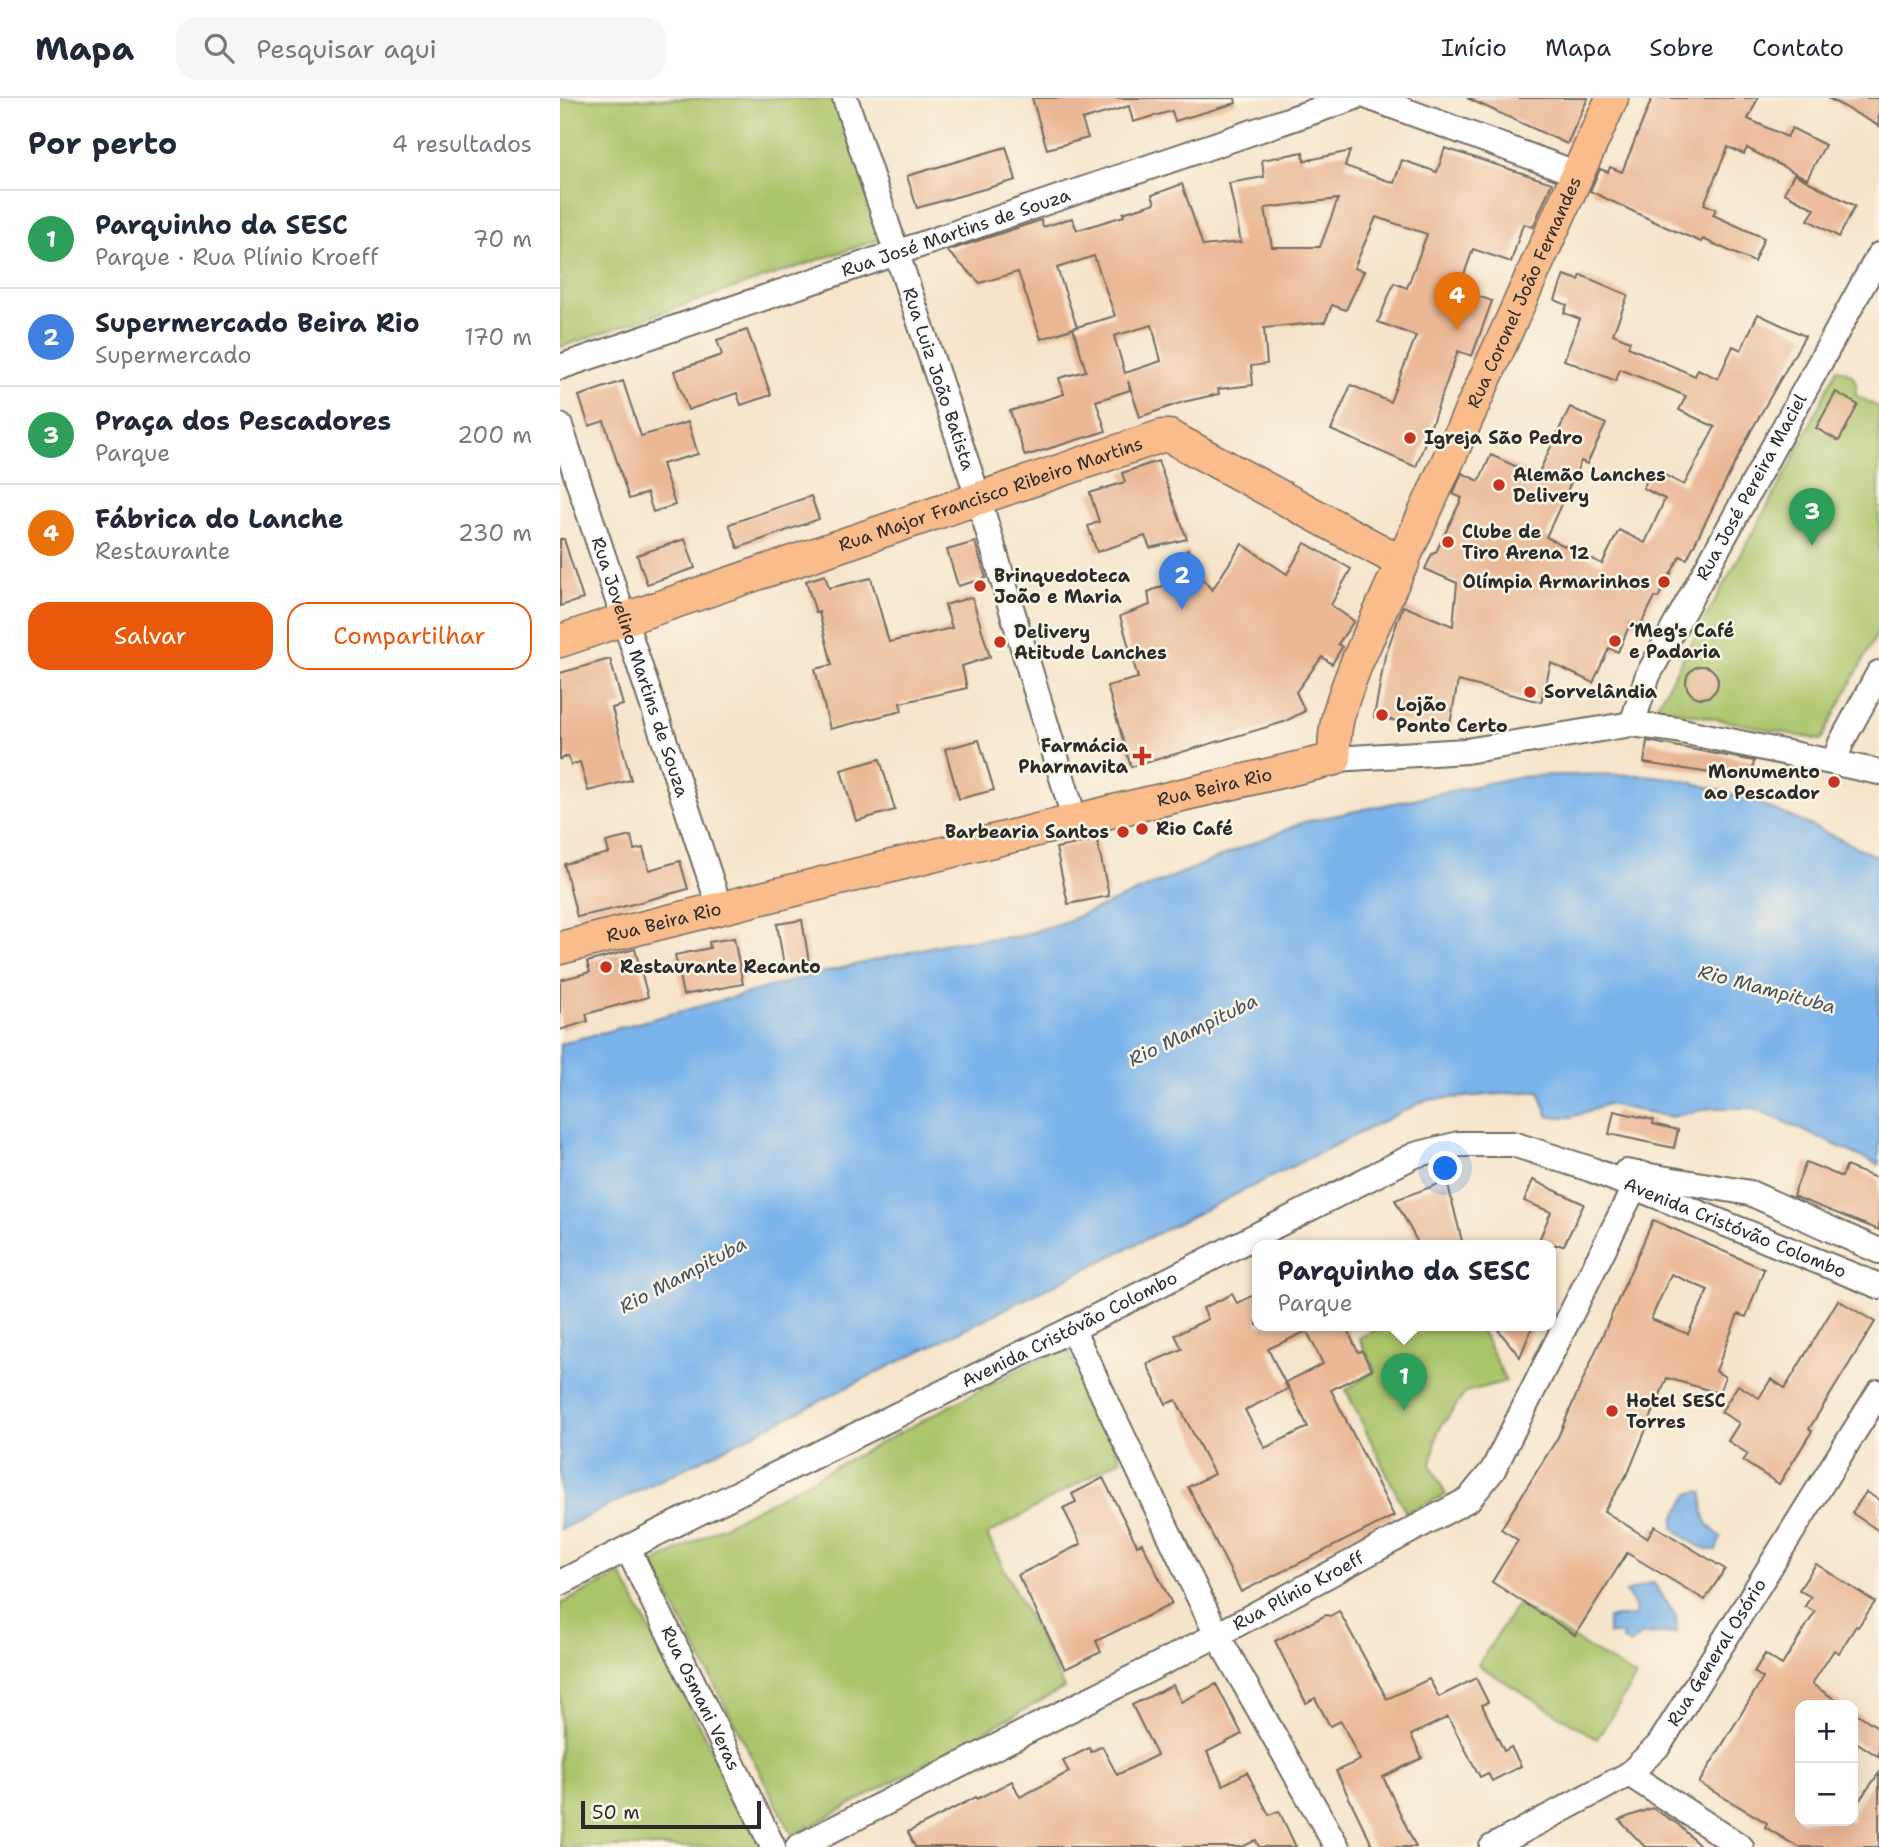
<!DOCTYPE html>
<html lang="pt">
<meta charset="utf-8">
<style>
:root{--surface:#fff;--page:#f6f6f7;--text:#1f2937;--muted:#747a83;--line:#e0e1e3;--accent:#ea580c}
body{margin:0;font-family:"Shantell Sans",sans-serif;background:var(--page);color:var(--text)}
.controls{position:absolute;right:21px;bottom:21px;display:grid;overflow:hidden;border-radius:14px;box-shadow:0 7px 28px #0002}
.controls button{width:63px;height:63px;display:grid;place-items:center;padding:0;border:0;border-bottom:2px solid var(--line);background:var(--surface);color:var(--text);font:35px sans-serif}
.scale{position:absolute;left:21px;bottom:18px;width:180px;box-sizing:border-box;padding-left:7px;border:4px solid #2b2b2b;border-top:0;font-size:19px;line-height:24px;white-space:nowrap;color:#2b2b2b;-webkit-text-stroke:5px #fcf5e5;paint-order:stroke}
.you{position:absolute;left:886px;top:1071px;width:24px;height:24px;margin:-18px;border:5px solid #fff;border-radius:50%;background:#1a73e8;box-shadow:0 0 0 10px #1a73e833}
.badge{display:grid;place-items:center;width:46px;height:46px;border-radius:50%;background:var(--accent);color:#fff;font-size:23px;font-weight:700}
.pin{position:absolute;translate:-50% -58px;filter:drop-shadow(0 2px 4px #0008)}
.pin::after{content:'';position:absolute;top:37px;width:24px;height:21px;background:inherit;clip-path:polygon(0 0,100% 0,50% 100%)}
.popup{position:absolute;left:692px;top:1142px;width:304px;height:91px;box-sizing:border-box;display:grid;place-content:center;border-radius:14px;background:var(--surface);filter:drop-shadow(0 2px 5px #0005);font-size:23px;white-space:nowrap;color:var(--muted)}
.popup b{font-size:26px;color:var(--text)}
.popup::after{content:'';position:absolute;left:50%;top:100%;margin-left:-14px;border:14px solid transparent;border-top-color:var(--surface)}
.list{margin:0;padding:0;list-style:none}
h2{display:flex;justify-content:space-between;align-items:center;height:91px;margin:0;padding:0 28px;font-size:30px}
h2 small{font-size:23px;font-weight:400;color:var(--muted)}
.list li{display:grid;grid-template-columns:46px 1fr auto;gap:21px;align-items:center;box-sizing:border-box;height:98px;padding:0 28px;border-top:2px solid var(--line)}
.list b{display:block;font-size:26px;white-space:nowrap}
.list p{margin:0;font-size:23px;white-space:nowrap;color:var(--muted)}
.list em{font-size:23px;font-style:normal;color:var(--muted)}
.actions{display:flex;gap:14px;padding:21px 28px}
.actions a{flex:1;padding:16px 0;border:2px solid var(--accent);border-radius:21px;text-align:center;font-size:24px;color:var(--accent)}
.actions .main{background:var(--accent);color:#fff}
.icon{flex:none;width:38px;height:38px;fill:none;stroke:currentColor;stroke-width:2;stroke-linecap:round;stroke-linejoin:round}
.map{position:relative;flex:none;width:1319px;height:1749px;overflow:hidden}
header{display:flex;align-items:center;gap:42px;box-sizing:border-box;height:98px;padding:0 35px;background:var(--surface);border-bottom:2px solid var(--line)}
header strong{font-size:33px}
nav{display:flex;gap:38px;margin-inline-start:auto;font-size:24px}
.search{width:490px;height:63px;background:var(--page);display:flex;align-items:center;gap:18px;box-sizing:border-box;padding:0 24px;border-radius:21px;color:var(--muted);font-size:26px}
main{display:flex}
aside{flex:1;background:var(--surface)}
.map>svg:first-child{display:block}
.green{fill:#aac46a;stroke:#6a784a;stroke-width:2}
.water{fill:#79b3ea;stroke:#526f8a;stroke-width:2}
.building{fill:#eab794;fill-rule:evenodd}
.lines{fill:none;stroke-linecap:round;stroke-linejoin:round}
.minor-casing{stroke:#726c63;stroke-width:28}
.major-casing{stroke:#726c63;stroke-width:35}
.minor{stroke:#fff;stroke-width:24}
.major{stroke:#f9bc8a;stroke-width:32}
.poi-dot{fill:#c8321e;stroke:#fcf5e5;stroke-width:2.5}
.labels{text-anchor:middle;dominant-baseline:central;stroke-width:5;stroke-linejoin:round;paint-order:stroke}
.street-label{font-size:18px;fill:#2b2b2b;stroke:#fcf5e5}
.poi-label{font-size:18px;font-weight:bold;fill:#2b2b2b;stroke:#fcf5e5;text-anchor:start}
.water-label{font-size:19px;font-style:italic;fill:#425464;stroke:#fcf5e5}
</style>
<header>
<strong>Mapa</strong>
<div class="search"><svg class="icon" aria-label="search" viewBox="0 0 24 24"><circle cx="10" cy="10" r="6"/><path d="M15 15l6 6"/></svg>Pesquisar aqui</div>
<nav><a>Início</a><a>Mapa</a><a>Sobre</a><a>Contato</a></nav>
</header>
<main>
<aside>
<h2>Por perto<small>4 resultados</small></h2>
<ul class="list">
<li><span class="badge" style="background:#2e9e5b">1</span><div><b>Parquinho da SESC</b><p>Parque · Rua Plínio Kroeff</p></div><em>70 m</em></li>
<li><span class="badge" style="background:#3f7fe0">2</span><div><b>Supermercado Beira Rio</b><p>Supermercado</p></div><em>170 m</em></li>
<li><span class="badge" style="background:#2e9e5b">3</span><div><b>Praça dos Pescadores</b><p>Parque</p></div><em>200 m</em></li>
<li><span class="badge" style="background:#e8710a">4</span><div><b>Fábrica do Lanche</b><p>Restaurante</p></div><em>230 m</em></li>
</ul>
<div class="actions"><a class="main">Salvar</a><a>Compartilhar</a></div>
</aside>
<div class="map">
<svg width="1319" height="1749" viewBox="0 0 1319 1749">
<rect width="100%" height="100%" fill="#fcf5e5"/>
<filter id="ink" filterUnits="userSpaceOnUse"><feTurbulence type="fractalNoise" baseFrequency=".0143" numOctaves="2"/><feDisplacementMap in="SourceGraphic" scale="14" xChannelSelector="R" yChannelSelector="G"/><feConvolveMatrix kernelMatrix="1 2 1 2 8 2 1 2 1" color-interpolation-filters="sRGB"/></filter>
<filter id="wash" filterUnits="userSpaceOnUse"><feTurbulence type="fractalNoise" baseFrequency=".00686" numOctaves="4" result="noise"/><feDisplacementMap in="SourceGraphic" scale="28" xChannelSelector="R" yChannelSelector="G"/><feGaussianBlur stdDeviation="1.57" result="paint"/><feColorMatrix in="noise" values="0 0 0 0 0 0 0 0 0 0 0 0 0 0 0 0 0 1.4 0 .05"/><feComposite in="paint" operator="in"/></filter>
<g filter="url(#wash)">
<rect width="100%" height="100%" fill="#f6e4ca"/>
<!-- green -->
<g class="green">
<path d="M 279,0 L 326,139 L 0,249 L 0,1 Z"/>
<path d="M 1277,271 C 1292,274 1299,281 1295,297 L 1319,309 L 1319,532 L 1261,642 L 1096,609 L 1232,364 Z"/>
<path d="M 825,1227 L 919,1227 L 946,1283 L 906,1294 L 878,1333 L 871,1367 L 886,1397 L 846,1415 L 786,1292 L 815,1273 L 799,1240 Z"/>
<path d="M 505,1247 L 561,1361 L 427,1437 L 504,1590 L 233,1738 L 92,1466 Z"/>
<path d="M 61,1476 L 202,1749 L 0,1749 L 0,1506 Z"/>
<path d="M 957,1506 L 1076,1579 L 1037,1641 L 918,1567 Z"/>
</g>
<!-- water -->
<g class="water">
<path d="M 992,677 C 1026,677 1060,675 1094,678 C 1168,686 1253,728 1319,760 L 1319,1067 L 1194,1010 L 1151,1010 L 1111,1019 L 1047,1006 L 1012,1019 L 989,1019 L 979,993 L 866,1002 L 0,1432 L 0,946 L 265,874 L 391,844 L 461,838 L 507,823 L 744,724 L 957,679 Z"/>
<path d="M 1139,1393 L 1143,1395 C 1143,1418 1142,1424 1161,1439 L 1156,1452 C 1140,1453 1126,1439 1114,1430 L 1114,1421 L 1129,1396 Z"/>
<path d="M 1093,1484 L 1116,1518 L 1117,1535 L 1081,1537 L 1070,1547 L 1062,1541 L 1064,1537 L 1048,1537 L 1048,1520 L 1075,1518 L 1076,1510 L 1066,1494 Z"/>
</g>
<g id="blocks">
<!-- building -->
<g class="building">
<path d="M 472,0 L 675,0 L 676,5 L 615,23 L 612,13 L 573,24 L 569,8 L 522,22 L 528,40 L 487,51 Z"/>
<path d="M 907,0 L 1028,0 L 1007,46 Z"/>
<path d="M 1092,0 L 1198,0 L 1188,21 L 1227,39 L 1232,30 L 1265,47 L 1247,81 L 1187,50 L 1184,56 L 1168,49 L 1144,106 L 1156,111 L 1153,117 L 1204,140 L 1194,164 L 1143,141 L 1141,144 L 1106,129 L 1030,93 L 1040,71 L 1048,74 L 1050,69 L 1062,74 Z"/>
<path d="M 1268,0 L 1319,0 L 1319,28 Z"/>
<path d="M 446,49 L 456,82 L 357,110 L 347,78 Z"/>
<path d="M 885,50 L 992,85 L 973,129 L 963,126 L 951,164 L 913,151 L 899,191 L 932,203 L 912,258 L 898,253 L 856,369 L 771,332 L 791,287 L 830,304 L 856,238 L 818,224 L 834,185 L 847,190 L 867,136 L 816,119 L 794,170 L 804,173 L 786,212 L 772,207 L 765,224 L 704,230 L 707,266 L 691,268 L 693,287 L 658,291 L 659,296 L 623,304 L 580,319 L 568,283 L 570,292 L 536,303 L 546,333 L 465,358 L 450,313 L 504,296 L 499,280 L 526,273 L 513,230 L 555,218 L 534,158 L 497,170 L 517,229 L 481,241 L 458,174 L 420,185 L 387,153 L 481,122 L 483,129 L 512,120 L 517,132 L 564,118 L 563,115 L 595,105 L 592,97 L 622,86 L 643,148 L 681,144 L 669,85 L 704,79 L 702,62 L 743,54 L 744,63 L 790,53 L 785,68 L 834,85 L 842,62 L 877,74 ZM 778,101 L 760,149 L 712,149 L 705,110 ZM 592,227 L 601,263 L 565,275 L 554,238 Z"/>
<path d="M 1234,76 L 1295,108 L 1279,139 L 1248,122 L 1255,111 L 1224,95 Z"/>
<path d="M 1004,177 L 1019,182 L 1021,177 L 1068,197 L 1053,236 L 1070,243 L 1068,249 L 1135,278 L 1138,271 L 1158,281 L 1173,248 L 1181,252 L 1198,216 L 1245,238 L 1191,333 L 1127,461 L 1120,458 L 1098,500 L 1095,499 L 1080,528 L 1071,524 L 1058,554 L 1049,550 L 1033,585 L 991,565 L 981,604 L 898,583 L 889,632 L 814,619 L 825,558 L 843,508 L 893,528 L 897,485 L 865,471 L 872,456 L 876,454 L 902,400 L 893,396 L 902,375 L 919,383 L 931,357 L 977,378 L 1010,309 L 1046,326 L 1027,366 L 1021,363 L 986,439 L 1042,466 L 1059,432 L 1085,445 L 1105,401 L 1083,390 L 1093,371 L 1124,387 L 1155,329 L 1119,312 L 1126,298 L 1060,271 L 1056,283 L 1004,262 L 1020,221 L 1004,215 L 1007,207 L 995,202 Z"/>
<path d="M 187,232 L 211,297 L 181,307 L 177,295 L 128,312 L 114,273 L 162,257 L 157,242 Z"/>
<path d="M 63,283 L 81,338 L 128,324 L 138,356 L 102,366 L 115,407 L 93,414 L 87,395 L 69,401 L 44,323 L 29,328 L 19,298 Z"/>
<path d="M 1276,294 L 1298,307 L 1279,343 L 1256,330 Z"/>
<path d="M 598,363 L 627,441 L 590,450 L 585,438 L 537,454 L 528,428 L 539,424 L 530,395 L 565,384 L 562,375 Z"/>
<path d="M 251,398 L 259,421 L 178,450 L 169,426 Z"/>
<path d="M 0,441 L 4,441 L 23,501 L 0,508 Z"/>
<path d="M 125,441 L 135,470 L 87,486 L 77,457 Z"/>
<path d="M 415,444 L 426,480 L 398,488 L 387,452 Z"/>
<path d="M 745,445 L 791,471 L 771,507 L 794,523 L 778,546 L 782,549 L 772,566 L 762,559 L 736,594 L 745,613 L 724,624 L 571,669 L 547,588 L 578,580 L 560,518 L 590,507 L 588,494 L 605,487 L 601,478 L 628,451 L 633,470 L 652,492 L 682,446 L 727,476 Z"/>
<path d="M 265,477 L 269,490 L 311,480 L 329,544 L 392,530 L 385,507 L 412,499 L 430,559 L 402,568 L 407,590 L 340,605 L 342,613 L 270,631 L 255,571 L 272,567 L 259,514 L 256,515 L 246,483 Z"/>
<path d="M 50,561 L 63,607 L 52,610 L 71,682 L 28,693 L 20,664 L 11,667 L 8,658 L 0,661 L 0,575 Z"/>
<circle cx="1142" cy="584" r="16"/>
<path d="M 419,642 L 434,692 L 399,701 L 385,651 Z"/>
<path d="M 1087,643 L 1194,663 L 1191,681 L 1084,665 Z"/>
<path d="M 320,661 L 335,712 L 296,723 L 281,672 Z"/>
<path d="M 71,738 L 74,752 L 83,750 L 89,772 L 120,763 L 128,791 L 62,809 L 17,819 L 4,766 L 49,755 L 46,744 Z"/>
<path d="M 537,742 L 549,798 L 508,806 L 496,750 Z"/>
<path d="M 242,822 L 249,864 L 224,868 L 217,826 Z"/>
<path d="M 174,840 L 183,886 L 123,897 L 115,857 L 150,850 L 149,844 Z"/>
<path d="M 75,851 L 88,899 L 26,916 L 28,923 L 0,932 L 0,882 L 30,874 L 27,864 Z"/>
<path d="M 1054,1013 L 1094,1022 L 1093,1026 L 1118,1032 L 1114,1050 L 1049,1036 Z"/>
<path d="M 1246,1064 L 1282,1079 L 1286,1068 L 1319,1081 L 1319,1132 L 1233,1098 Z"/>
<path d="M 973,1082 L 1024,1106 L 1004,1147 L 977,1147 L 991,1114 L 964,1103 Z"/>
<path d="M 887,1083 L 903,1147 L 859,1147 L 835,1102 Z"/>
<path d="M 1093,1122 L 1204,1171 L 1186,1219 L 1178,1216 L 1156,1273 L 1165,1279 L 1159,1295 L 1107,1280 L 1069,1373 L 1044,1413 L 1087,1440 L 1095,1428 L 1165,1471 L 1145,1502 L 1067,1455 L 1015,1537 L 932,1484 L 958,1442 L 941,1431 L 998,1339 ZM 1111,1176 L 1148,1192 L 1128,1236 L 1091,1221 Z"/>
<path d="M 672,1196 L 677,1205 L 697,1196 L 697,1227 L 785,1227 L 798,1254 L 802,1253 L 812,1271 L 771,1292 L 834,1418 L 681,1494 L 628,1389 L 654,1376 L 616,1302 L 606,1306 L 587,1266 L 622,1251 L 615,1237 L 648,1221 L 643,1210 ZM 747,1233 L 763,1266 L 726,1284 L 748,1329 L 705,1350 L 685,1312 L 728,1291 L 708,1251 Z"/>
<path d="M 1278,1202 L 1315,1224 L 1249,1331 L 1252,1333 L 1219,1386 L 1183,1363 L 1188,1356 L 1168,1343 L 1179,1325 L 1161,1314 L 1178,1287 L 1199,1300 L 1211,1281 L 1225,1290 Z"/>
<path d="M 934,1227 L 973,1227 L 960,1259 Z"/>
<path d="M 543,1380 L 577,1447 L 582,1445 L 612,1506 L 536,1543 L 541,1554 L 505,1571 L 458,1477 L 521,1446 L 503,1410 L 516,1404 L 512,1396 Z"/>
<path d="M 1306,1394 L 1319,1402 L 1319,1433 L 1292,1415 Z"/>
<path d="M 1256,1466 L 1315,1504 L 1298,1529 L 1296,1528 L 1279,1555 L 1274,1552 L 1252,1586 L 1283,1607 L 1240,1607 L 1240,1723 L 1293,1723 L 1293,1716 L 1299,1703 L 1319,1675 L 1319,1749 L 1238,1749 L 1205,1729 L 1207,1725 L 1139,1685 L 1203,1580 L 1194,1574 L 1205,1556 L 1222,1567 L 1255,1514 L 1245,1508 L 1251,1499 L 1239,1492 Z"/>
<path d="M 779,1513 L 827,1601 L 869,1581 L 879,1599 L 916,1580 L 928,1604 L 922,1607 L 944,1653 L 951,1649 L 961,1668 L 932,1683 L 928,1675 L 920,1679 L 888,1619 L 851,1637 L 862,1660 L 823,1679 L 856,1749 L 813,1749 L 776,1673 L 800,1662 L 781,1623 L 770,1628 L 755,1600 L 746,1605 L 715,1543 L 766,1517 L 770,1518 Z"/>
<path d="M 656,1586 L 682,1636 L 647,1654 L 663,1687 L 687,1674 L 709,1717 L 719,1713 L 736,1749 L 699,1749 L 696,1742 L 682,1749 L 355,1749 L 348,1734 L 416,1699 L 417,1701 L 452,1683 L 460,1699 L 509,1674 L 503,1663 L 529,1650 L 531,1654 L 542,1648 L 557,1677 L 597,1657 L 572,1607 L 613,1587 L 621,1604 Z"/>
<path d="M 1293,1613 L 1319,1630 L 1319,1659 L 1293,1642 Z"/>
<path d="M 1092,1710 L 1119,1727 L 1141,1749 L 1085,1749 L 1059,1722 Z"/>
</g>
</g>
</g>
<g filter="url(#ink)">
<use href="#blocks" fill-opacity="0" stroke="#726c63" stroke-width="2"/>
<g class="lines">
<defs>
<g id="minor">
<path id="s1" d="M 285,0 L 418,399 L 515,723"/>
<path d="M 811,0 L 1018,76"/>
<path id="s2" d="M 0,269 L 793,0"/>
<path id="s3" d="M 0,328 L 160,810"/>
<path id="s4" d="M 1072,626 L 1088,577 L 1319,157"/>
<path d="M 775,661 L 906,653 L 1072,626 L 1117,632 L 1319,674"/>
<path d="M 1274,664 L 1281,645 L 1319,575"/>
<path d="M 1066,1074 L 1190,1095 L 1319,1153"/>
<path d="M 512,1231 L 657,1537 L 777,1749"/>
<path id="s5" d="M 68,1451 L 213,1749"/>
<path id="s6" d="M 0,1485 L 95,1436 L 512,1231 L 855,1057 L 899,1046 L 953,1046 L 1030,1071 L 1319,1188"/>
<path d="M 1069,1676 L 1181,1749"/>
<path id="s7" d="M 238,1749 L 657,1537 L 909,1401 L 933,1372 L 1081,1076"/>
<path id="s8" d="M 932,1749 L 1069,1676 L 1099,1647 L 1319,1294"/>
</g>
<g id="major">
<path id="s9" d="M 0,543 L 602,338 L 609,338 L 843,465"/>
<path id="s10" d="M 0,850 L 558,712 L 775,661 C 771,627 785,595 797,564 L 1052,0"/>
</g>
</defs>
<!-- minor casing -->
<use href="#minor" class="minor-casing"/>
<!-- major casing -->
<use href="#major" class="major-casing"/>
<!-- minor -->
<use href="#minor" class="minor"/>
<!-- major -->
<use href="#major" class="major"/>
</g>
</g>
<!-- markers -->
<g class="poi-dot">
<circle cx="850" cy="340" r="7"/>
<circle cx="939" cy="387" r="7"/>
<circle cx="888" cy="444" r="7"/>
<circle cx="1104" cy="484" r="7"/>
<circle cx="420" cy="488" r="7"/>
<circle cx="1055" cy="543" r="7"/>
<circle cx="440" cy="544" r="7"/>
<circle cx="970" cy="594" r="7"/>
<circle cx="822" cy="617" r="7"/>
<path d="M578.5 647.5h7v7h7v7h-7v7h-7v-7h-7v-7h7z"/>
<circle cx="1274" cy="684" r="7"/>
<circle cx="582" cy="731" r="7"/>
<circle cx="563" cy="734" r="7"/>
<circle cx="46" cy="869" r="7"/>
<circle cx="1052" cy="1313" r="7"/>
</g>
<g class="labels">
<!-- street labels -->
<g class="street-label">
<text stroke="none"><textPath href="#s2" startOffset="418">Rua José Martins de Souza</textPath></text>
<text stroke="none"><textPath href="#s10" startOffset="1304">Rua Coronel João Fernandes</textPath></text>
<text stroke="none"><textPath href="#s1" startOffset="296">Rua Luiz João Batista</textPath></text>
<text stroke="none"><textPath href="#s4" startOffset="266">Rua José Pereira Maciel</textPath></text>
<text stroke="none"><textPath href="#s9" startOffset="455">Rua Major Francisco Ribeiro Martins</textPath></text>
<text stroke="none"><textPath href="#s3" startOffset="254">Rua Jovelino Martins de Souza</textPath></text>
<text stroke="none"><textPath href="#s10" startOffset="674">Rua Beira Rio</textPath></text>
<text stroke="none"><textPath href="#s10" startOffset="107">Rua Beira Rio</textPath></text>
<text stroke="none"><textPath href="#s6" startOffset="1293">Avenida Cristóvão Colombo</textPath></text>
<text stroke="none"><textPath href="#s6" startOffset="569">Avenida Cristóvão Colombo</textPath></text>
<text stroke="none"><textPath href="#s7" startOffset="562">Rua Plínio Kroeff</textPath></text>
<text stroke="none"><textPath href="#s8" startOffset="306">Rua General Osório</textPath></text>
<text stroke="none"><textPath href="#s5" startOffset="166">Rua Osmani Veras</textPath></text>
</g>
<!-- poi labels -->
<g class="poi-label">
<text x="864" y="340">Igreja São Pedro</text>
<text x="953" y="377">Alemão Lanches<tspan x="953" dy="21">Delivery</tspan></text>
<text x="902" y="434">Clube de<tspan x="902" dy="21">Tiro Arena 12</tspan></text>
<text x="434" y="478">Brinquedoteca<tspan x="434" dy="21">João e Maria</tspan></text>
<text x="1090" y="484" text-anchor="end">Olímpia Armarinhos</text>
<text x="1069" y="533">´Meg's Café<tspan x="1069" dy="21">e Padaria</tspan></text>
<text x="454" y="534">Delivery<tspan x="454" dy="21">Atitude Lanches</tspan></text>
<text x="984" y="594">Sorvelândia</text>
<text x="836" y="607">Lojão<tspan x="836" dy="21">Ponto Certo</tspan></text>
<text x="568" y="648" text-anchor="end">Farmácia<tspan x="568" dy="21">Pharmavita</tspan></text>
<text x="1260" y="674" text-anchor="end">Monumento<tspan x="1260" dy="21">ao Pescador</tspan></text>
<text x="596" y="731">Rio Café</text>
<text x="549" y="734" text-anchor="end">Barbearia Santos</text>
<text x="60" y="869">Restaurante Recanto</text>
<text x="1066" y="1303">Hotel SESC<tspan x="1066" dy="21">Torres</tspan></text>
</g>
<!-- water labels -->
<g class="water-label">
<text transform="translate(1207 891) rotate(15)">Rio Mampituba</text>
<text transform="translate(633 932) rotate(-26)">Rio Mampituba</text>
<text transform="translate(123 1177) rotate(-28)">Rio Mampituba</text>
</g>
</g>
</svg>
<div class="controls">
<button>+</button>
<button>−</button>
</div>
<div class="scale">50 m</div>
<div class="you"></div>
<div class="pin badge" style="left:844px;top:1313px;background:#2e9e5b">1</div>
<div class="popup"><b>Parquinho da SESC</b>Parque</div>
<div class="pin badge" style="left:622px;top:512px;background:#3f7fe0">2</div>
<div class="pin badge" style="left:1252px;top:448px;background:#2e9e5b">3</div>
<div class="pin badge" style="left:897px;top:232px;background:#e8710a">4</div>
</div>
</main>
